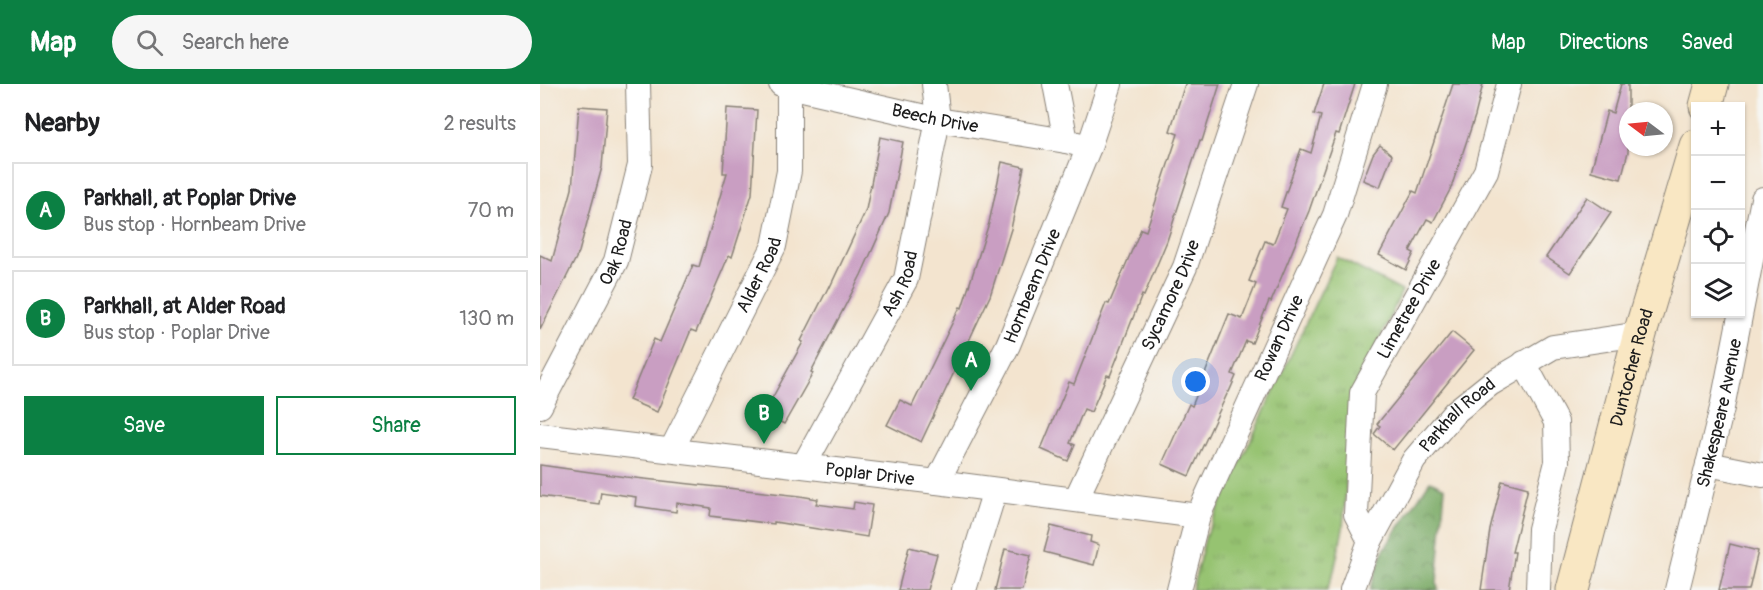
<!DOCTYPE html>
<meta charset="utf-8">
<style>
:root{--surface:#fff;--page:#f6f6f6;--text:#202124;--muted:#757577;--line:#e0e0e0;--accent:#0b8043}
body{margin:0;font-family:Pangolin,sans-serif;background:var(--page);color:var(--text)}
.controls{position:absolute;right:18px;top:18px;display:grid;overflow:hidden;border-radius:0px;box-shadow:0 2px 4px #0004}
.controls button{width:54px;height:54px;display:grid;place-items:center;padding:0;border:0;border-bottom:2px solid var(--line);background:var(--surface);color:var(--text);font:30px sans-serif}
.compass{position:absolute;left:1079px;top:18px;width:54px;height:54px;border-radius:50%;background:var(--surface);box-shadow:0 2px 4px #0004;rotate:286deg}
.you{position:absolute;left:656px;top:298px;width:21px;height:21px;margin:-15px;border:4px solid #fff;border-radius:50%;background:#1a73e8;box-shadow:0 0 0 9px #1a73e833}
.badge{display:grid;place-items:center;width:39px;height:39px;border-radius:50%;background:var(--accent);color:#fff;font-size:20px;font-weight:700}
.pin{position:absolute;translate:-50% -50px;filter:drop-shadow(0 2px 3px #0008)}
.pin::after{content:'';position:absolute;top:32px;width:21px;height:18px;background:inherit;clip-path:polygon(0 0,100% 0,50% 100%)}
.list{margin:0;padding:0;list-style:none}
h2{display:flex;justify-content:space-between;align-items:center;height:78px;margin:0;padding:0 24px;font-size:26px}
h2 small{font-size:20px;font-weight:400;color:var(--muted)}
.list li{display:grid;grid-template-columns:39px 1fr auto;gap:18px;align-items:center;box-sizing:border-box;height:96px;margin:0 12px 12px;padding:0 12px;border:2px solid var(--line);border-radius:0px}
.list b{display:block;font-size:22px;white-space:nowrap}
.list p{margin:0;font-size:20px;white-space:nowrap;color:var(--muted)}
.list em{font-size:20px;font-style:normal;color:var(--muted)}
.actions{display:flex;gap:12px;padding:18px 24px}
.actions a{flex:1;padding:14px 0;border:2px solid var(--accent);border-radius:0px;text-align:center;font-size:21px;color:var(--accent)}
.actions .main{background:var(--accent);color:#fff}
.icon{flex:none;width:33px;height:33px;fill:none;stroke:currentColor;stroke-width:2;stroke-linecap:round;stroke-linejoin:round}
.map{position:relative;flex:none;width:1223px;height:506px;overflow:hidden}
header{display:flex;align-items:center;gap:36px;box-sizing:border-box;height:84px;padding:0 30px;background:var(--accent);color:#fff}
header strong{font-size:28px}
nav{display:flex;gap:33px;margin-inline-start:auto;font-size:21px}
.search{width:420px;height:54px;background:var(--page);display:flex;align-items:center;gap:15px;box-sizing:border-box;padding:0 21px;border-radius:33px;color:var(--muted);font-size:22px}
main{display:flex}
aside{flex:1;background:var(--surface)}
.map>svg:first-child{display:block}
.grass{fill:url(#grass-tufts);stroke:#597046;stroke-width:1.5}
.forest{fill:url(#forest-crowns);stroke:#4a6240;stroke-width:1.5}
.building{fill:#c99ec2}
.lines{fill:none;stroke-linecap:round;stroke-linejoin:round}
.minor-casing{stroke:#888076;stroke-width:26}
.secondary-casing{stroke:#888076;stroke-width:35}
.minor{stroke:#fff;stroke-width:24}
.secondary{stroke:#f9e7c3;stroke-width:33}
.labels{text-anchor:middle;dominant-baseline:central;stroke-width:4.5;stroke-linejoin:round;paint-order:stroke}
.street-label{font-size:18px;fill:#1c1c1c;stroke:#f6f6f2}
</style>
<header>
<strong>Map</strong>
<div class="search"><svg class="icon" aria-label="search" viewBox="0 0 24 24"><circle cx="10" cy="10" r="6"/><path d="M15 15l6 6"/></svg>Search here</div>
<nav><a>Map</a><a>Directions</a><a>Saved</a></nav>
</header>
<main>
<aside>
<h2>Nearby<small>2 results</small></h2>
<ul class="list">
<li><span class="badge">A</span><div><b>Parkhall, at Poplar Drive</b><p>Bus stop · Hornbeam Drive</p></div><em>70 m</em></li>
<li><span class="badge">B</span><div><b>Parkhall, at Alder Road</b><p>Bus stop · Poplar Drive</p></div><em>130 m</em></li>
</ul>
<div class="actions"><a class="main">Save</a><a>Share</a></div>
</aside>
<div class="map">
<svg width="1223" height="506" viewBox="0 0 1223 506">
<defs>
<pattern id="grass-tufts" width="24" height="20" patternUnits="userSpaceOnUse" patternTransform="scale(1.5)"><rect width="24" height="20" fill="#96c371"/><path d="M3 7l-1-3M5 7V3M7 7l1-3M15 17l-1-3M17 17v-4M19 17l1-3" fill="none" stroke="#81a761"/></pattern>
<pattern id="forest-crowns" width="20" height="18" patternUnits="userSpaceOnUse" patternTransform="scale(1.5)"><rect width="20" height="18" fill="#78a963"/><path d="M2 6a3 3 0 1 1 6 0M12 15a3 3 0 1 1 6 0" fill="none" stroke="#628951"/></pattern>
</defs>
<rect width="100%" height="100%" fill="#f6f6f2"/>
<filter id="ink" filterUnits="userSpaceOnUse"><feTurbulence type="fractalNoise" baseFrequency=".0167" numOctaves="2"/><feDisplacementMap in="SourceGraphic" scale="12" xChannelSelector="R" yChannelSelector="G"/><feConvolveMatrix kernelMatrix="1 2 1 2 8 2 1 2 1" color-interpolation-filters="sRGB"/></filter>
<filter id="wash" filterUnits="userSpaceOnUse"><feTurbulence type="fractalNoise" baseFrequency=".008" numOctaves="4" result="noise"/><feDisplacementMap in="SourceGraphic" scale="24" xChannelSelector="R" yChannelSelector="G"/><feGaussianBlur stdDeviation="1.35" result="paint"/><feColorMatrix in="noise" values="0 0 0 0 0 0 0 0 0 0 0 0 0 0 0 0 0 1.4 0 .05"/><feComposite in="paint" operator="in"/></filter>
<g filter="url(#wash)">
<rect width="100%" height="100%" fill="#f3e4cf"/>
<!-- grass -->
<path class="grass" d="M 797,173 L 862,207 L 812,315 L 803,445 L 794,487 L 787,506 L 652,506 L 666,451 Z"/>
<!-- forest -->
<path class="forest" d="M 890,397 L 905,404 L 897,499 L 898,506 L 830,506 L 843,467 Z"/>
<g id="blocks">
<!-- building -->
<g class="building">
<path d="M 645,0 L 680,0 L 662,57 L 660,56 L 627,157 L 604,212 L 602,211 L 570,292 L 567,291 L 551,328 L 544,325 L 530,359 L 535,361 L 528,377 L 501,365 L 529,298 L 534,300 L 566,219 L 569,220 L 601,145 L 606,147 L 638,50 L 630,47 Z"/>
<path d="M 784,0 L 815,0 L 799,50 L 796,49 L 769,127 L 731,218 L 729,217 L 712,259 L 706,257 L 692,290 L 696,292 L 689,308 L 688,308 L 649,392 L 622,380 L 649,320 L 652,322 L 689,230 L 702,235 L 716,200 L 709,197 L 725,157 L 733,160 L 747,125 L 741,123 L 761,65 L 771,69 L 781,32 L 774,30 Z"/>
<path d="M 913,0 L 943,0 L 935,32 L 911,104 L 893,138 L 887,135 L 870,167 L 874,169 L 866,186 L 839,171 L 873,107 L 877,109 Z"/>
<path d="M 1081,0 L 1088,0 L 1088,68 L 1081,95 L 1051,87 L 1067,27 L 1073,29 Z"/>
<path d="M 39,22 L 67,24 L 62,83 L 39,168 L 0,246 L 0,171 L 12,177 L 32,105 Z"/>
<path d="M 187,24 L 217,26 L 212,110 L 192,173 L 189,171 L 156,248 L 151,246 L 117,328 L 89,316 L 114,255 L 120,258 L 153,181 L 159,183 L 187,89 L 183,89 Z"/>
<path d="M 340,53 L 363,58 L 349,129 L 321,191 L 271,288 L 273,289 L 244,340 L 224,329 L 263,258 L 261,257 L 289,202 L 290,203 L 326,126 Z"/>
<path d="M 840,61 L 852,71 L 840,103 L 823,96 L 833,70 Z"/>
<path d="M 462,78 L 484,83 L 471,145 L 450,212 L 381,358 L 347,341 L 360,316 L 372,322 L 420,223 L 422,224 L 449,139 Z"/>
<path d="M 1047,113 L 1071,129 L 1030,189 L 1006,173 Z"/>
<path d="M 912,248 L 934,266 L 853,366 L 834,350 L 840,342 L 837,340 Z"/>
<path d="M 0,381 L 86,393 L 260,412 L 278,415 L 276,420 L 313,425 L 314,418 L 332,421 L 327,453 L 234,438 L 234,440 L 170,432 L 171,424 L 137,419 L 136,428 L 95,422 L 96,413 L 61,408 L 59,420 L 0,412 Z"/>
<path d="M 962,397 L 988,404 L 972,468 L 975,468 L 969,506 L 941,506 L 950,446 Z"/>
<path d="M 511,442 L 551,452 L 550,458 L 559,461 L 554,481 L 504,468 Z"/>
<path d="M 1190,460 L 1218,467 L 1209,506 L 1179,506 Z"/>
<path d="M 369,463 L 397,470 L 387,506 L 358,506 Z"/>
<path d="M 465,465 L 491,471 L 482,506 L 455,506 Z"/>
</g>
</g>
</g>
<g filter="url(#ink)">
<use href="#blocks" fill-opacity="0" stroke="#888076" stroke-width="1.5"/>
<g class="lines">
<defs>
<g id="minor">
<path id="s1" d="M 241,0 L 398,36 L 526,57 L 549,63"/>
<path d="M 515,0 L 526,57"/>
<path d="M 984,279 L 1016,338 L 1017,378 L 1000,445 L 998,506"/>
<path id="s2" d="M 0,322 L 76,177 L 100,81 L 98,0"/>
<path id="s3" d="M 0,351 L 397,398 L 658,432"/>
<path id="s4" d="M 132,365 L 234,162 L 249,87 L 249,0"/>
<path d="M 1168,380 L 1223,391"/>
<path id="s5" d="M 264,381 L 366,195 L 398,36 L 394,0"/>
<path id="s6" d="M 397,398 L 468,261 L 549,63 L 570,0"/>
<path id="s7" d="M 536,415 L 645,183 L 706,0"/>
<path id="s8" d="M 830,457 L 816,430 L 822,309 L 946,87 L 969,0"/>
<path d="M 424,506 L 455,406"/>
<path id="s9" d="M 639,506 L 658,432 L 795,131 L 835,0"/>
<path id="s10" d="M 812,506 L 830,457 L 874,376 L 915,328 L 950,300 L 1013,263 L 1100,250"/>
<path id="s11" d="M 1137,506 L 1182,324 L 1223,115"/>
</g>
<g id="secondary">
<path d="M 1166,22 L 1172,0"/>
<path id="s12" d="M 1033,506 L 1100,250 L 1156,62"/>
</g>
</defs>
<!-- minor casing -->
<use href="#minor" class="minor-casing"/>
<!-- secondary casing -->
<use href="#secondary" class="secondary-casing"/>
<!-- minor -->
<use href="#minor" class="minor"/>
<!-- secondary -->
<use href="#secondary" class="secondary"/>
</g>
</g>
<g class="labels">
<!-- street labels -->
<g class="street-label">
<text stroke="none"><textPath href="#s1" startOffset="158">Beech Drive</textPath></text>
<text stroke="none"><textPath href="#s2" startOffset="172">Oak Road</textPath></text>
<text stroke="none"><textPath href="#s4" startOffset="195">Alder Road</textPath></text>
<text stroke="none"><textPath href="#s5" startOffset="206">Ash Road</textPath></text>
<text stroke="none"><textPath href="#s6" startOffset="218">Hornbeam Drive</textPath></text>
<text stroke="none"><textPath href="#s7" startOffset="225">Sycamore Drive</textPath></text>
<text stroke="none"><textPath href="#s8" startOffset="248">Limetree Drive</textPath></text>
<text stroke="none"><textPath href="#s9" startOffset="272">Rowan Drive</textPath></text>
<text stroke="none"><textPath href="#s12" startOffset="230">Duntocher Road</textPath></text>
<text stroke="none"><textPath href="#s11" startOffset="182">Shakespeare Avenue</textPath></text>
<text stroke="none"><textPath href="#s10" startOffset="207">Parkhall Road</textPath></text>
<text stroke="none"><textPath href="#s3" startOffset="332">Poplar Drive</textPath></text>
</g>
</g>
</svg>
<div class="controls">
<button>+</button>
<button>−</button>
<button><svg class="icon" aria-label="locate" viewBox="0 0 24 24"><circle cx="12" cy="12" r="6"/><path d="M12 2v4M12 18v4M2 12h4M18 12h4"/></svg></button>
<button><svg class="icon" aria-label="layers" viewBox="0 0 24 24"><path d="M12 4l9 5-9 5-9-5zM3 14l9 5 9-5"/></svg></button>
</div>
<svg class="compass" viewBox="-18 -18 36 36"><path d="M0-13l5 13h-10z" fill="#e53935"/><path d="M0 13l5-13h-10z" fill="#757577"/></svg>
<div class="you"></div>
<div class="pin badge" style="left:431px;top:307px">A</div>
<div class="pin badge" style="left:224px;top:360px">B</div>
</div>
</main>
